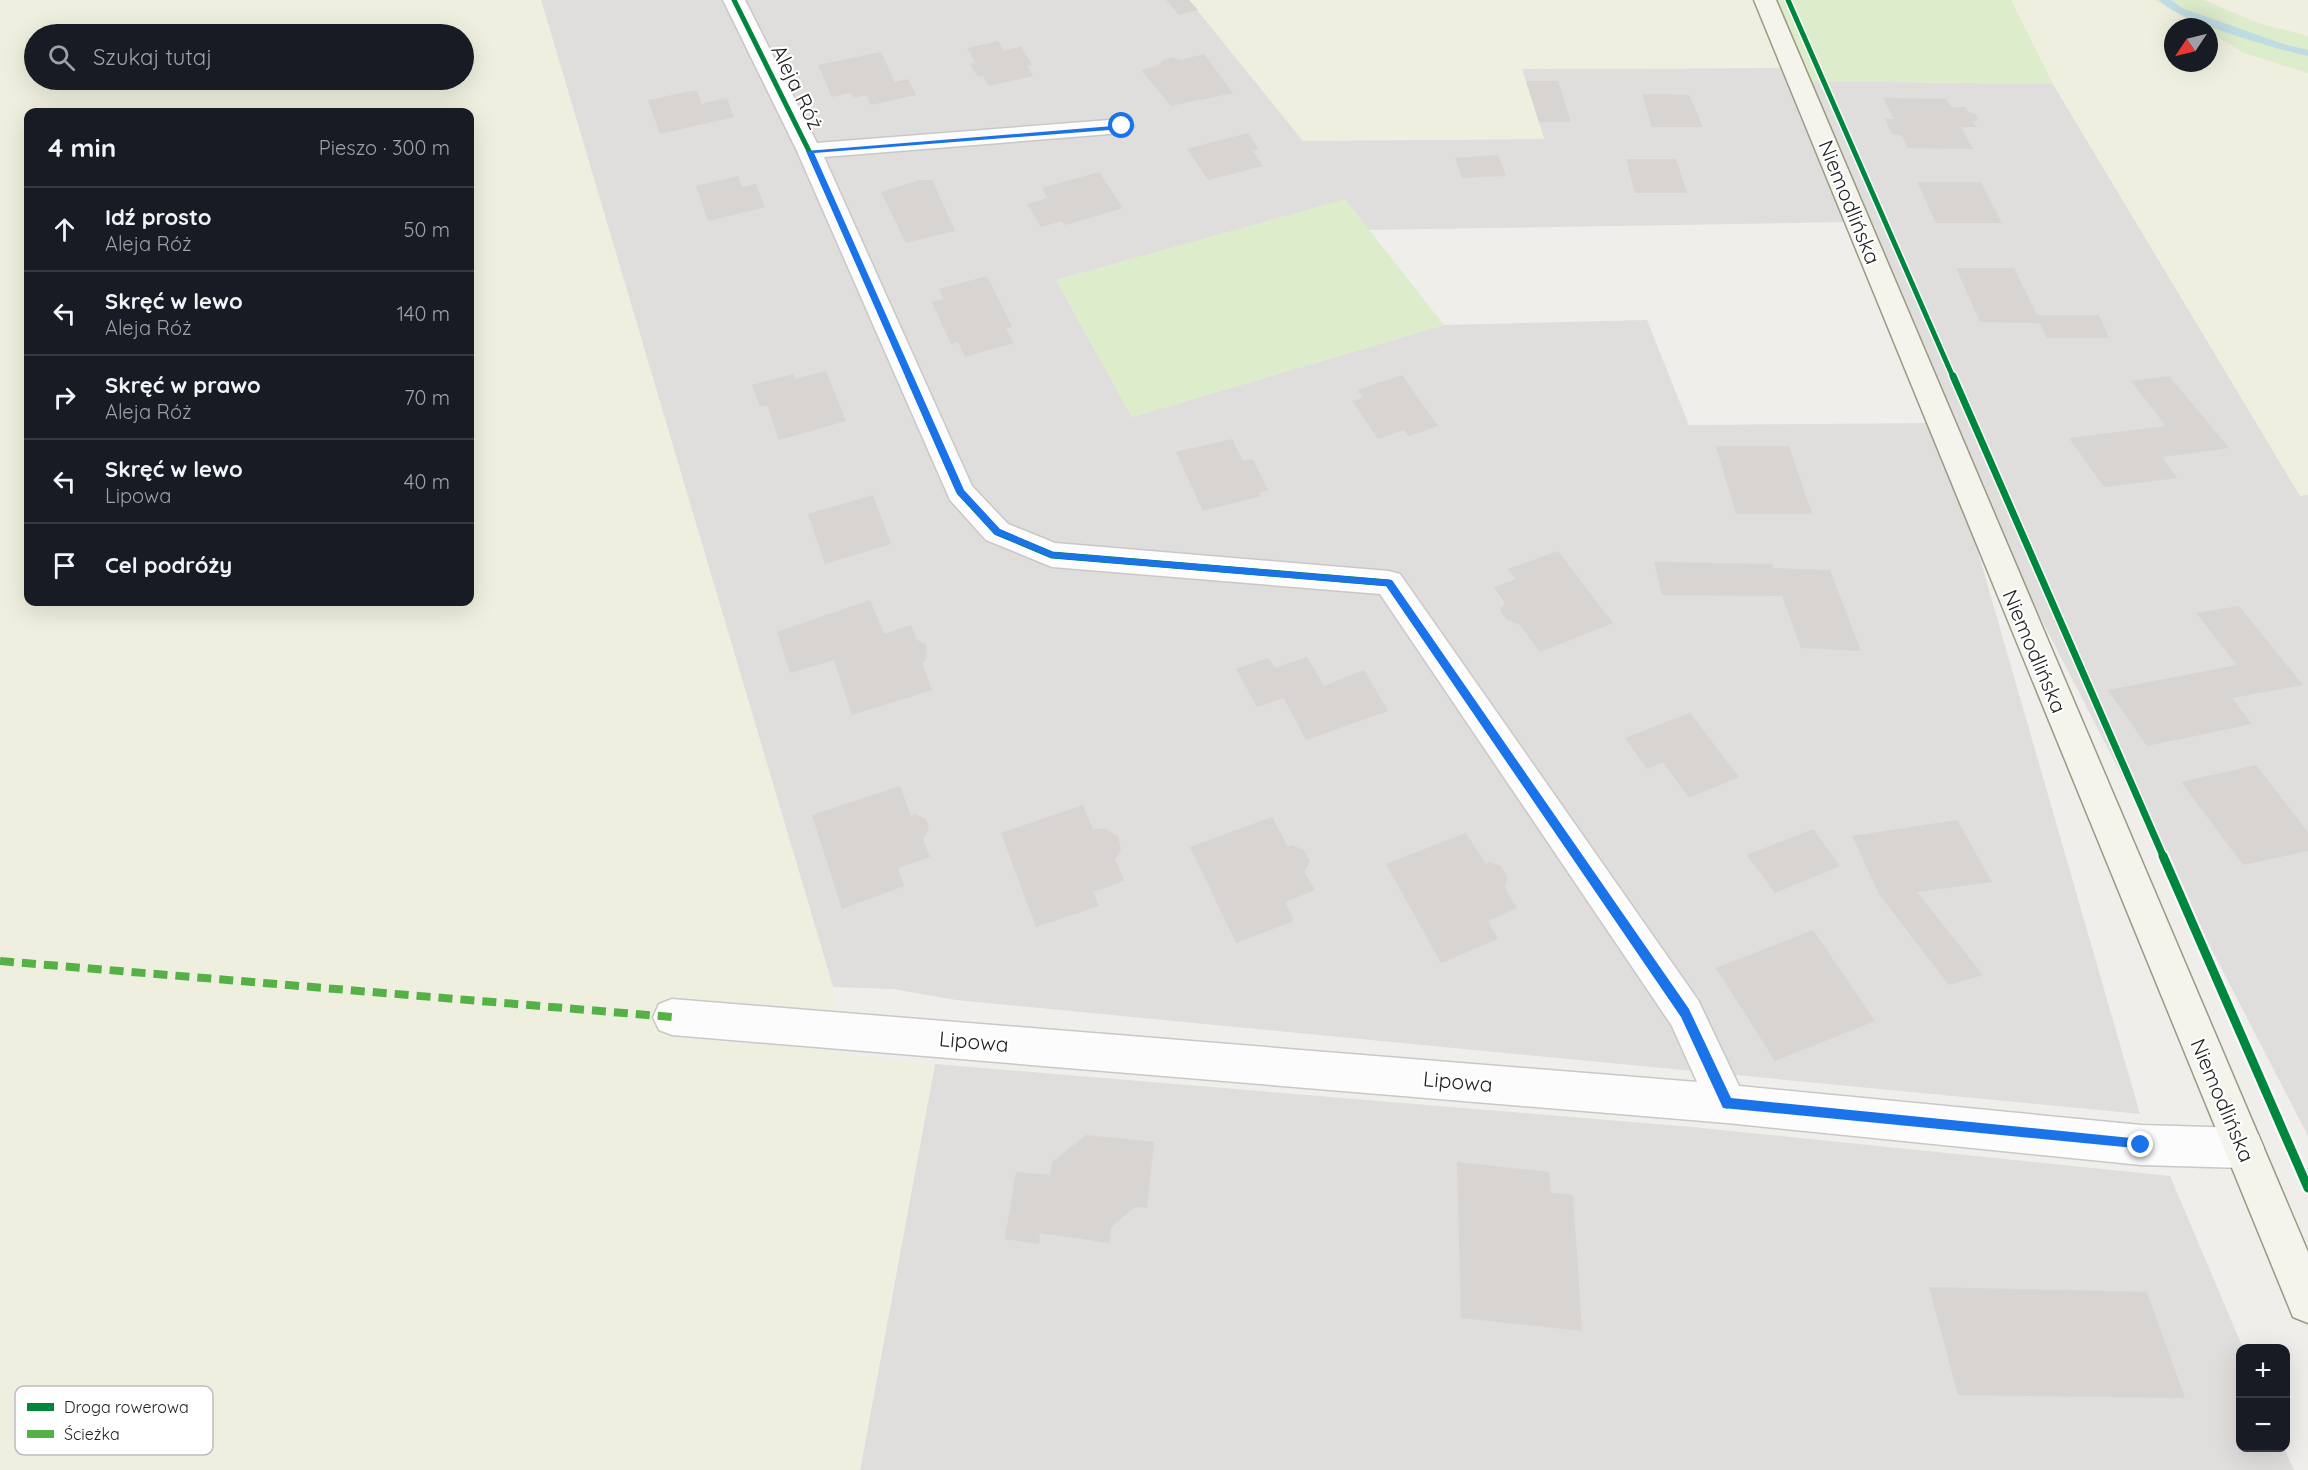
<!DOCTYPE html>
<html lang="pl">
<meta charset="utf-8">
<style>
:root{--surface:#171b24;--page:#242831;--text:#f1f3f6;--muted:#9ea1a6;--line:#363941}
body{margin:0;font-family:Quicksand,sans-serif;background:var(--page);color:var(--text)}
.controls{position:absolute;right:18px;bottom:18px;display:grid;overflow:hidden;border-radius:12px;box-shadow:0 6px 24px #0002}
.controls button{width:54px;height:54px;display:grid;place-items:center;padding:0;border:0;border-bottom:2px solid var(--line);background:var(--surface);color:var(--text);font:30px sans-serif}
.compass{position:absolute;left:2164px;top:18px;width:54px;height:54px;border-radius:50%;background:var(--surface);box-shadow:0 6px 24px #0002;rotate:235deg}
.stop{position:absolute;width:18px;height:18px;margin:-14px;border:4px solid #1a73e8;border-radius:50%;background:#fff}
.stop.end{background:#1a73e8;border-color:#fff;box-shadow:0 2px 6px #0008}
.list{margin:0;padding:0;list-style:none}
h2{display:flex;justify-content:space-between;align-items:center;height:78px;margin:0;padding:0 24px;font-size:26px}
h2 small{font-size:20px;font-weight:400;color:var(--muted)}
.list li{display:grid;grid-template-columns:39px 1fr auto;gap:18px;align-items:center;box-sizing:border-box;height:84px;padding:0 24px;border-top:2px solid var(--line)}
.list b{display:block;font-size:22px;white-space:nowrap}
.list p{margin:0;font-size:20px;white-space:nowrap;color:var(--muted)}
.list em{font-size:20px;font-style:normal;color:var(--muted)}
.icon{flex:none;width:33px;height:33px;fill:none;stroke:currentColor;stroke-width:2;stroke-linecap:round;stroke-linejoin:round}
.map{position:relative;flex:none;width:2308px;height:1470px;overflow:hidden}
.search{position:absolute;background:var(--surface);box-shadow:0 6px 24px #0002;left:24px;top:24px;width:450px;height:66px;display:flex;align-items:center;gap:15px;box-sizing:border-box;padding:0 21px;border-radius:33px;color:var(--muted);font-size:22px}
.panel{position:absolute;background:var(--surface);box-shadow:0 6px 24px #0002;left:24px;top:108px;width:450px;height:498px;border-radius:12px}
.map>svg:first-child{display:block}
.residential{fill:#dfdedc;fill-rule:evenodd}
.farmland{fill:#efefdf;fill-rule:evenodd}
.grass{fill:#ddeccb}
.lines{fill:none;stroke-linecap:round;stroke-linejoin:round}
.stream{fill:#bfdbe3;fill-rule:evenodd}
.building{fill:#d7d4d2}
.street-casing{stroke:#c9c8c7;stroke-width:3}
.secondary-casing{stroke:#999a82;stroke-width:3}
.street{fill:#fdfcfc;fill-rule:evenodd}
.secondary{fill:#f4f4ed;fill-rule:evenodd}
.quiet{stroke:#55b145;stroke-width:8;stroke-dasharray:14 8;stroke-linecap:butt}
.cycleway-far2-casing{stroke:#fff;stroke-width:8}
.cycleway-far1-casing{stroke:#fff;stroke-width:10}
.cycleway-casing{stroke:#fff;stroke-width:13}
.cycleway-far2{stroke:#00873e;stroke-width:5}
.cycleway-far1{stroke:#00873e;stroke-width:7}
.cycleway{stroke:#00873e;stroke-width:9}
.route{fill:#1a73e8}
.labels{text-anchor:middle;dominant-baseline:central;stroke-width:4.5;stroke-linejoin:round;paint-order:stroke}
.street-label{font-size:21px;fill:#222;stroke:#fff}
.key{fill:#fff;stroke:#bdbdbd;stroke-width:1.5}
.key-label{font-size:16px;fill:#222}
</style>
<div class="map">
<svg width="2308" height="1470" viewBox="0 0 2308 1470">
<rect width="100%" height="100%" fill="#f0eeeb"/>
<!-- residential -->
<g class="residential">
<path d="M 541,0 L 1189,0 L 1198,10 L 1544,139 L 1522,69 L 1793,68 L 1800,81 L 2053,84 L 2300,495 L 2308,495 L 2308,1136 L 1942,427 L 2140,1114 L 956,1000 L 893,989 L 833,987 ZM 1345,200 L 1368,230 L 1858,222 L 1939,423 L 1689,425 L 1647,320 L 1444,325 L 1132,417 L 1056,280 Z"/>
<path d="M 935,1064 L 1692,1127 L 2170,1176 L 2243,1348 L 2240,1448 L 2284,1448 L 2294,1470 L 860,1470 Z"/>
</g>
<!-- farmland -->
<g class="farmland">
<path d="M 0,0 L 541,0 L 833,987 L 833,1053 L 935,1064 L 860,1470 L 0,1470 ZM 34,34 L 464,34 L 464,80 L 34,80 ZM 28,112 L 470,112 L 470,602 L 28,602 Z"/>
<path d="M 1189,0 L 1765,0 L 1793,68 L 1522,69 L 1544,139 L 1303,141 Z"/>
<path d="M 2011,0 L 2154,0 L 2200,27 L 2173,27 L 2173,63 L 2209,63 L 2209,32 L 2244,53 L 2308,73 L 2308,495 L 2300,496 L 2053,84 Z"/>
<path d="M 2204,0 L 2308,0 L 2308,36 L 2258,23 Z"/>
</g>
<!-- grass -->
<g class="grass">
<path d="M 1765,0 L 2011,0 L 2053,84 L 1799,81 Z"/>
<path d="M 2154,0 L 2204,0 L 2258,23 L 2308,36 L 2308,73 L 2244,53 L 2209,32 L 2209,27 L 2200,27 Z"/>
<path d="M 1345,199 L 1444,325 L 1132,417 L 1056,280 Z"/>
</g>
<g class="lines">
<!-- stream -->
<path class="stream" d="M 2159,0 L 2171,0 L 2182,8 L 2283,44 L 2308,50 L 2308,56 C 2276,49 2178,21 2159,0 Z"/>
</g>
<!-- building -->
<g class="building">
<path d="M 1166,0 L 1189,0 L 1198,10 L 1179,15 Z"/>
<path d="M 998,41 L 1004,51 L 1021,46 L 1032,65 L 1027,66 L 1033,76 L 989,86 L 983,76 L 978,77 L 970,64 L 976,63 L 967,48 Z"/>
<path d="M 881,52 L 895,82 L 908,79 L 916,95 L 871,105 L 866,95 L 854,98 L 851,93 L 832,97 L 818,65 Z"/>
<path d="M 1204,54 L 1233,93 L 1171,106 L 1141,70 L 1158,66 L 1163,60 L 1172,57 L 1181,60 Z"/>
<path d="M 1526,81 L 1558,81 L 1571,122 L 1539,122 Z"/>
<path d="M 697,90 L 702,104 L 727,98 L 734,117 L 660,134 L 648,100 Z"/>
<path d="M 1642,94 L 1689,95 L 1703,127 L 1652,127 Z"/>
<path d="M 1883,98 L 1946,99 L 1951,107 L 1965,107 L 1968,112 L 1975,114 L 1979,120 L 1973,122 L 1976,127 L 1961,127 L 1973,149 L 1908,148 L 1901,135 L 1892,134 L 1885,119 L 1894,119 Z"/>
<path d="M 1248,133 L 1259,150 L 1253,151 L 1263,166 L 1208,180 L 1187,149 Z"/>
<path d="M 1498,155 L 1506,176 L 1462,178 L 1455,158 Z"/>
<path d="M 1626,159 L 1676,159 L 1687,193 L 1635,193 Z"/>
<path d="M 1099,172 L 1123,208 L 1065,225 L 1062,221 L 1041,227 L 1027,204 L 1048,198 L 1042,188 Z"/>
<path d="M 738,176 L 742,187 L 756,184 L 765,207 L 708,221 L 696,186 Z"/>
<path d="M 920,180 L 932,180 L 955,231 L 906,243 L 881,192 Z"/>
<path d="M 1917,182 L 1981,182 L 2002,223 L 1936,223 Z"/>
<path d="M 1956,268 L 2014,268 L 2037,315 L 2099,315 L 2109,338 L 2047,338 L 2039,323 L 1980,322 Z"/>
<path d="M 987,276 L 1012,327 L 1006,328 L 1014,343 L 965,357 L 958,342 L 951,344 L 932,302 L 944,299 L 939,289 Z"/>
<path d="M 826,371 L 846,421 L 779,440 L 767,405 L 760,407 L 752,385 L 793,374 L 795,379 Z"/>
<path d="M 1402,375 L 1438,426 L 1409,436 L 1404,430 L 1378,439 L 1352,401 L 1363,398 L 1358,390 Z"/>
<path d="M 2169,376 L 2229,448 L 2162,457 L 2177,478 L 2104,487 L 2069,438 L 2166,426 L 2131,381 Z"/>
<path d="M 1232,439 L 1243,461 L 1253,459 L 1268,490 L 1259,493 L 1261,496 L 1203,511 L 1176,452 Z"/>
<path d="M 1716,446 L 1789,446 L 1812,514 L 1736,514 Z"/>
<path d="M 873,495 L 891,544 L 825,564 L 808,514 Z"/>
<path d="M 1558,551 L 1613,623 L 1540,652 L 1520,625 L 1507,620 L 1500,610 L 1505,603 L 1494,588 L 1516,579 L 1508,569 Z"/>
<path d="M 1654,562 L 1772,564 L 1773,568 L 1830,570 L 1861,651 L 1801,648 L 1782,596 L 1662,595 Z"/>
<path d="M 870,600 L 884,634 L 911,625 L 917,640 L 926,644 L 927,658 L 922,663 L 932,690 L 852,715 L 834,660 L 790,673 L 777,632 Z"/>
<path d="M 2239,606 L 2303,685 L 2232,698 L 2252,724 L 2147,746 L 2108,690 L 2237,665 L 2196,613 Z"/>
<path d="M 1307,657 L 1324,686 L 1364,670 L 1388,711 L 1306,740 L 1284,698 L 1257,707 L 1236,669 L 1268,658 L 1275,668 Z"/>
<path d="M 1690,713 L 1739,777 L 1689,798 L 1663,762 L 1647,769 L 1625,738 Z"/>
<path d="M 2256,765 L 2308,832 L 2308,851 L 2243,865 L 2181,782 Z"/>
<path d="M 900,786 L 911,816 L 915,814 L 926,819 L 929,829 L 923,839 L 930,857 L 898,868 L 904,886 L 842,909 L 812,815 Z"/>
<path d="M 1083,805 L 1093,829 L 1106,829 L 1118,836 L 1121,850 L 1115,859 L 1124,881 L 1093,892 L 1099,906 L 1036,927 L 1001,833 Z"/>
<path d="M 1272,817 L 1288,847 L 1292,845 L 1304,850 L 1310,861 L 1304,872 L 1315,890 L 1285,902 L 1294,921 L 1236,943 L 1190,847 Z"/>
<path d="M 1957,820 L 1992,882 L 1917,892 L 1983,975 L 1949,985 L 1879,894 L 1852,836 Z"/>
<path d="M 1813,829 L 1840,866 L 1775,893 L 1747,855 Z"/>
<path d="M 1466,833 L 1486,864 L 1490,862 L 1501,866 L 1507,877 L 1505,888 L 1517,908 L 1488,921 L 1498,939 L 1441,963 L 1386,864 Z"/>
<path d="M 1813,930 L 1875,1021 L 1775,1061 L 1716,968 Z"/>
<path d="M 1086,1135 L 1154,1142 L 1147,1208 L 1135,1207 L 1111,1227 L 1110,1243 L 1040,1233 L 1039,1244 L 1005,1239 L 1016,1172 L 1050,1175 L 1052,1162 Z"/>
<path d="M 1457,1162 L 1549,1172 L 1551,1193 L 1573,1195 L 1582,1331 L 1461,1318 Z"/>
<path d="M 1929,1287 L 2147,1292 L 2185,1398 L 1958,1395 Z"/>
</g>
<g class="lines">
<defs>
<path id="street" d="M 723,0 L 745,0 L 817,143 L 1122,119 L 1130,121 L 1134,126 L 1130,131 L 1122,133 L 824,157 L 972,486 L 1008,524 L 1055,543 L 1389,571 L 1400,574 L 1698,1000 L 1739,1086 L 2141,1125 L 2244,1128 L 2258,1134 L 2264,1148 L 2258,1162 L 2244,1168 L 2141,1165 L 1727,1123 L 672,1035 L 659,1030 L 653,1017 L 659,1004 L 672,999 L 1697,1082 L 1672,1026 L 1380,594 L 1052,567 L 986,540 L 950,500 L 797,151 Z"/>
<path id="secondary" d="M 1754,0 L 1776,0 L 2308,1252 L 2308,1323 L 2293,1317 Z"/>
</defs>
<!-- street casing -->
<use href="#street" class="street-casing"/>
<!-- secondary casing -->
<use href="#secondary" class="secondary-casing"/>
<!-- street -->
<use href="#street" class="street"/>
<!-- secondary -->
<use href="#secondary" class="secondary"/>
<!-- quiet -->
<path class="quiet" d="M 0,961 L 672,1017"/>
<defs>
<g id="cycleway-far2">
<path d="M 734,0 L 809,151 L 909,377"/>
<path d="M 1788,0 L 1953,377"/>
</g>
<g id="cycleway-far1">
<path d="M 909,376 L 960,492 L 997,532 L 1052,555 L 1389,583 L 1578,858"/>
<path d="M 1953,376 L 2164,858"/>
</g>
<g id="cycleway">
<path d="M 1577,856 L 1685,1013 L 1727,1104"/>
<path d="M 2163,856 L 2308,1188"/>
</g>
</defs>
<!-- cycleway-far2 casing -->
<use href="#cycleway-far2" class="cycleway-far2-casing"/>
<!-- cycleway-far1 casing -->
<use href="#cycleway-far1" class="cycleway-far1-casing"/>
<!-- cycleway casing -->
<use href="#cycleway" class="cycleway-casing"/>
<!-- cycleway-far2 -->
<use href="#cycleway-far2" class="cycleway-far2"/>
<!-- cycleway-far1 -->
<use href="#cycleway-far1" class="cycleway-far1"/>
<!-- cycleway -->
<use href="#cycleway" class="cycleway"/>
</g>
<!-- route -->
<path class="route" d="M 1125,125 L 1122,129 L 814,153 L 964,490 L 1000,529 L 1053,552 L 1392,580 L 1689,1009 L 1731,1098 L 2141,1139 L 2145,1141 L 2145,1149 L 1723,1108 L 1681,1017 L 1386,586 L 1052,558 L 994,534 L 956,492 L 806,151 Z"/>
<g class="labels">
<!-- street labels -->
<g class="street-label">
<text transform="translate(798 87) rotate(64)">Aleja Róż</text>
<text transform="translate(1850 202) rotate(68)">Niemodlińska</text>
<text transform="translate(2035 651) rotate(67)">Niemodlińska</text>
<text transform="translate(974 1041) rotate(5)">Lipowa</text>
<text transform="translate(1458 1081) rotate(5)">Lipowa</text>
<text transform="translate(2223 1100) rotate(67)">Niemodlińska</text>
</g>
</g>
<!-- legend -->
<rect x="15" y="1386" width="198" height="69" rx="9" class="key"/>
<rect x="27" y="1403" width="27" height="8" fill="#00873e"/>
<rect x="27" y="1430" width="27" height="8" fill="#55b145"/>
<g class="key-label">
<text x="64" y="1413">Droga rowerowa</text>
<text x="64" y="1440">Ścieżka</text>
</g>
</svg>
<div class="controls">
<button>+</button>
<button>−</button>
</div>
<svg class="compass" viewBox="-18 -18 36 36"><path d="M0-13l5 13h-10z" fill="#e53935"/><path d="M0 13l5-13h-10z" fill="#9ea1a6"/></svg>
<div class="stop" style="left:1122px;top:126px"></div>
<div class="stop end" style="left:2141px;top:1145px"></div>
<div class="search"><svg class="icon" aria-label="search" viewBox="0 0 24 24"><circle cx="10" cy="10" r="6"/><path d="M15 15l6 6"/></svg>Szukaj tutaj</div>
<section class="panel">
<h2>4 min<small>Pieszo · 300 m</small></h2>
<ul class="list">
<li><svg class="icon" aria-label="ahead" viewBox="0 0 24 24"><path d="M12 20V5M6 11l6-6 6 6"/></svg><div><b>Idź prosto</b><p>Aleja Róż</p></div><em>50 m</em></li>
<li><svg class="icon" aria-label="left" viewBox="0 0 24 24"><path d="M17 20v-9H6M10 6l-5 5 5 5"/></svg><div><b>Skręć w lewo</b><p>Aleja Róż</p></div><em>140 m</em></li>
<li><svg class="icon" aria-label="right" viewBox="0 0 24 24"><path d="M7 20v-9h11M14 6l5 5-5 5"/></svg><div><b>Skręć w prawo</b><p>Aleja Róż</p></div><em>70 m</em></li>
<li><svg class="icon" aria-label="left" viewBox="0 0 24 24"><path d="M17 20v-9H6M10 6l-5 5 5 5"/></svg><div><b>Skręć w lewo</b><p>Lipowa</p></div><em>40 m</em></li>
<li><svg class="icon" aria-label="arrive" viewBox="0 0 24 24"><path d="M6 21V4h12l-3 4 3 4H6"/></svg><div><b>Cel podróży</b></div></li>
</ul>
</section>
</div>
